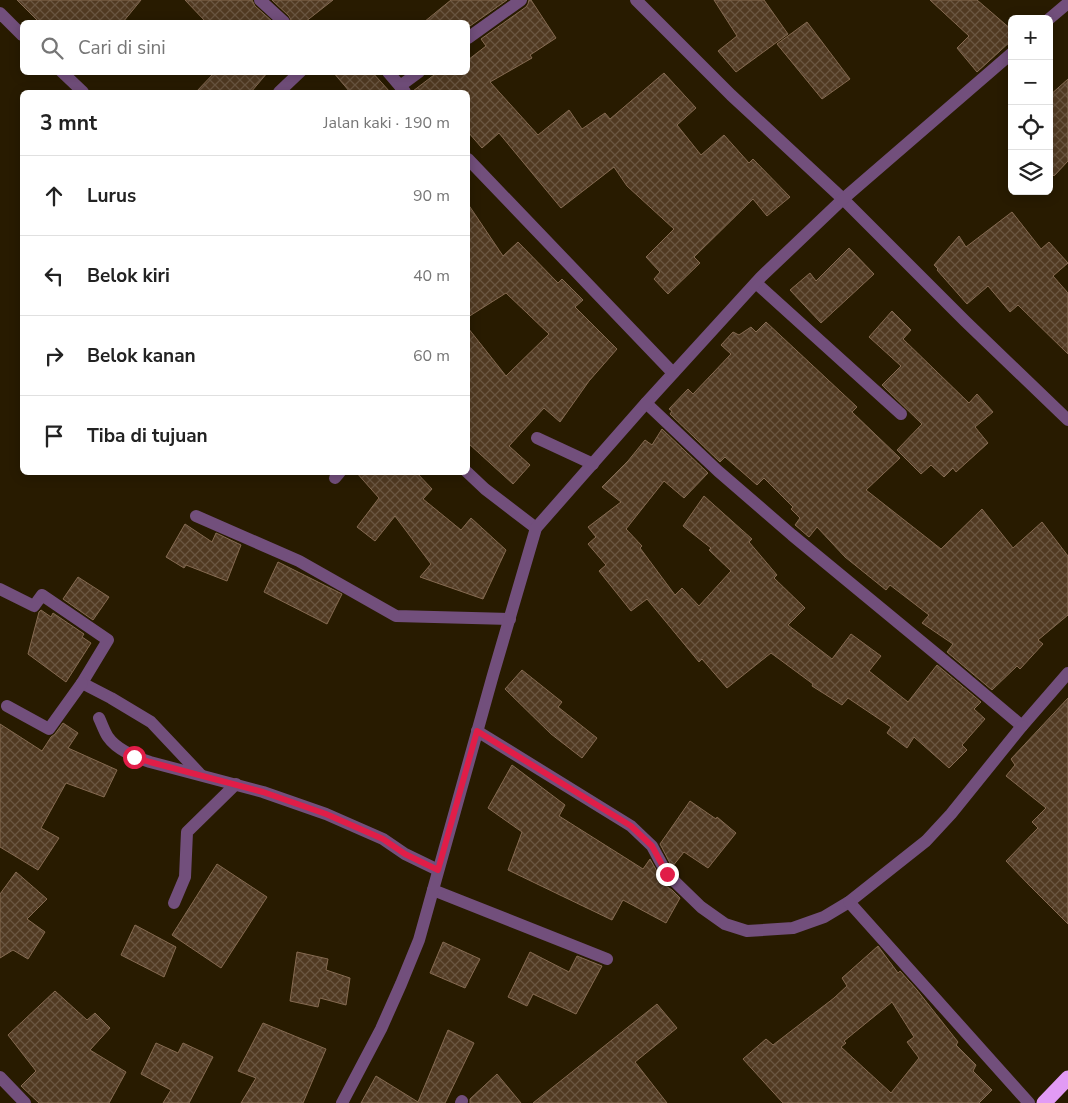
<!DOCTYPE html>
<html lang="id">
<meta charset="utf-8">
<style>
:root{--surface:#fff;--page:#f2f2f2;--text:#222;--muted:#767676;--line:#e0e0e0}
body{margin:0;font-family:"Nunito Sans",sans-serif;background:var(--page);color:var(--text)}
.controls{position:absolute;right:15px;top:15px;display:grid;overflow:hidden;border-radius:8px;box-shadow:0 2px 12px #0003}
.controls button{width:45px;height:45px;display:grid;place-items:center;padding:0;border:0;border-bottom:1px solid var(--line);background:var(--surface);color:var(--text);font:25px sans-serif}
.stop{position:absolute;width:15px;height:15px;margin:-11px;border:4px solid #e11d48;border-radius:50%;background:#fff}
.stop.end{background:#e11d48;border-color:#fff;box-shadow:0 1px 5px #0008}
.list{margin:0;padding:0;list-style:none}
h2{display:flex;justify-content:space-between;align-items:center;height:65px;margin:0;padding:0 20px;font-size:21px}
h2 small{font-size:16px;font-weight:400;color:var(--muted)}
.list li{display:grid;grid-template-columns:32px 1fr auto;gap:15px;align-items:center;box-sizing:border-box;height:80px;padding:0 20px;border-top:1px solid var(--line)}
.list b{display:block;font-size:19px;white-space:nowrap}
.list em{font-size:16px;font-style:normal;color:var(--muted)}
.icon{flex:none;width:28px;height:28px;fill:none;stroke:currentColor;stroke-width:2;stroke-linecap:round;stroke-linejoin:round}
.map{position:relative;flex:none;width:1068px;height:1103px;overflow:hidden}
.search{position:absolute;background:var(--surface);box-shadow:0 2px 12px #0003;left:20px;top:20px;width:450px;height:55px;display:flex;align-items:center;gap:12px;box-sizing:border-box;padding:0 18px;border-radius:8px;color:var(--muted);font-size:19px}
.panel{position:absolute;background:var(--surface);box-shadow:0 2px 12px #0003;left:20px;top:90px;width:450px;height:385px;border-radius:8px}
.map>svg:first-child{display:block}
.building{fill:url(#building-cross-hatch);stroke:#856a51;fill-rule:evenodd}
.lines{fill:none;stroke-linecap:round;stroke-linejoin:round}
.minor{stroke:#724f7c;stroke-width:12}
.highway{stroke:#e29bf5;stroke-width:15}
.route{stroke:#e11d48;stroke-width:6}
</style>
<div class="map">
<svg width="1068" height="1103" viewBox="0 0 1068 1103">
<defs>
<pattern id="building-cross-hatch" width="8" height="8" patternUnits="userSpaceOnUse" patternTransform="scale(1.25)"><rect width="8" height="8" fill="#513a22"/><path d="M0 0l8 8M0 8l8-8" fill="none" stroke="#6a5641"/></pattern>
</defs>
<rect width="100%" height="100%" fill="#281b00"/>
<!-- building -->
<g class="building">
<path d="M 17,0 L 141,0 L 123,22 L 39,22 Z"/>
<path d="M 185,0 L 252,0 L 255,6 L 273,22 L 206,22 Z"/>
<path d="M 272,0 L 333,0 L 305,22 L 292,22 L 289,16 Z"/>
<path d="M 451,0 L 507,0 L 470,26 L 468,22 L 424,22 Z"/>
<path d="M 529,0 L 531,0 L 556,38 L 530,55 L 532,58 L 490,82 L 538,135 L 569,110 L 582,129 L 605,113 L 610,119 L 664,73 L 696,108 L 677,125 L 701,155 L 724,135 L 749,163 L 753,159 L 790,197 L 767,216 L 753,199 L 694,257 L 700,263 L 668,294 L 654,279 L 660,272 L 646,257 L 674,229 L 627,186 L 614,167 L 561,208 L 499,133 L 482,148 L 468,132 L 468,92 L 413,92 L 413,91 L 438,72 L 468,72 L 468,60 L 486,46 L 481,39 L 526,7 L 528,4 Z"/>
<path d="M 714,0 L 764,0 L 788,34 L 736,72 L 718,51 L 737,36 Z"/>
<path d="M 930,0 L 977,0 L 1012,30 L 1012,40 L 977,72 L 957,48 L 969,36 Z"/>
<path d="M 807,22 L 850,79 L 822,99 L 777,44 Z"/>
<path d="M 215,72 L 268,72 L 251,92 L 196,92 Z"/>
<path d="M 333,72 L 372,72 L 390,92 L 350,92 Z"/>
<path d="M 1068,79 L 1068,161 L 1054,176 L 1049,171 L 1049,96 Z"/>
<path d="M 468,204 L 503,256 L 518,242 L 558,283 L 562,279 L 583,300 L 575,307 L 617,349 L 589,381 L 560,422 L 544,408 L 509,446 L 530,465 L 513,484 L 468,443 L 468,328 L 506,376 L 549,334 L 506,293 L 468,317 Z"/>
<path d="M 1012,212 L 1041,249 L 1049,242 L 1068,263 L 1053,276 L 1068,293 L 1068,354 L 1018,305 L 1010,312 L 988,286 L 967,304 L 937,270 L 938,269 L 934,265 L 959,236 L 966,247 Z"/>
<path d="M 849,248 L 874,274 L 821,323 L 790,290 L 810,273 L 816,281 Z"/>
<path d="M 892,311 L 911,330 L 903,339 L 969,403 L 977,394 L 993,412 L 975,427 L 988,443 L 956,472 L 953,468 L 944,477 L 931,465 L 921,474 L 897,450 L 922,424 L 882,385 L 901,366 L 869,337 Z"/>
<path d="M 766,322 L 857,407 L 852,412 L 900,458 L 866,490 L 941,549 L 982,509 L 1013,548 L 1042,522 L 1068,556 L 1068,615 L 1038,640 L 1043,644 L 1020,669 L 1017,666 L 992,690 L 947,652 L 953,644 L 922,623 L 929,615 L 890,585 L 886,590 L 845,557 L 817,527 L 809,537 L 795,525 L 800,518 L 791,509 L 793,507 L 764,478 L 757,485 L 725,457 L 720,462 L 670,414 L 672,411 L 669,409 L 688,389 L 693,394 L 731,354 L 721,345 L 733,332 L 739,335 L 751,327 L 756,332 Z"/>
<path d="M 662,429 L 708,473 L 684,498 L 664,481 L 626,529 L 642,546 L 640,548 L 675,595 L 682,588 L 699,606 L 731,571 L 709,550 L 711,548 L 683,526 L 704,496 L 752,539 L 749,542 L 777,575 L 774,578 L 805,608 L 788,625 L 832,659 L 851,634 L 881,656 L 869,671 L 908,702 L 937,665 L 981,702 L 974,709 L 985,719 L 962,745 L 967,750 L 949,768 L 914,737 L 907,748 L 887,733 L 891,727 L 848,698 L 842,705 L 812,686 L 813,684 L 771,653 L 727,688 L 702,659 L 699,662 L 647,599 L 631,611 L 599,571 L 606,565 L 588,544 L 596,537 L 588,527 L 621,502 L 602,487 L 628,461 L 645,440 L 652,445 Z"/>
<path d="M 356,472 L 416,472 L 432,489 L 423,499 L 461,530 L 471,518 L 506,550 L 483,599 L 420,577 L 431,564 L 395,516 L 375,541 L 357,527 L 379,498 Z"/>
<path d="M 185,524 L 212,542 L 216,533 L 241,545 L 227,581 L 186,565 L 184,568 L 166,557 Z"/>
<path d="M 278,562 L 342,594 L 327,624 L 264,592 Z"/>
<path d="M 78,577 L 109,597 L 93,620 L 63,599 Z"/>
<path d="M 41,610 L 51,617 L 53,613 L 84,634 L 82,637 L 91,643 L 66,682 L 28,654 L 39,612 Z"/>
<path d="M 522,670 L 562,702 L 558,707 L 597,738 L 582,758 L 551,734 L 505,689 Z"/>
<path d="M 1068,698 L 1068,924 L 1030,886 L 1006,861 L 1038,828 L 1032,822 L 1046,808 L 1006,776 L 1015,765 L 1011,759 Z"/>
<path d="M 63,723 L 78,733 L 68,748 L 117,770 L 104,797 L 66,783 L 41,828 L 59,838 L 38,870 L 0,847 L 0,724 L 42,751 L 51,737 L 55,734 Z"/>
<path d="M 512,765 L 565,805 L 559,816 L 643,869 L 650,859 L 662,880 L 660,882 L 672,890 L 680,898 L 666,923 L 623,900 L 612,920 L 508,870 L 522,832 L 488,808 Z"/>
<path d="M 690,801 L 716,819 L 717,817 L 736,833 L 708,868 L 684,852 L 672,867 L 660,844 Z"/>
<path d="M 217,864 L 267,897 L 221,968 L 172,935 Z"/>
<path d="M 16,872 L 47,899 L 27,919 L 45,932 L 28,959 L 13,950 L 0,958 L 0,894 Z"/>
<path d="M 135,925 L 176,947 L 164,977 L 121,955 Z"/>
<path d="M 443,942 L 480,959 L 465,988 L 430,973 Z"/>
<path d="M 878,946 L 898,973 L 900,971 L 917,990 L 958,1042 L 956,1045 L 976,1065 L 973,1071 L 992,1090 L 979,1103 L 783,1103 L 743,1059 L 766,1039 L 773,1045 L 834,998 L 847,986 L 842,978 ZM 892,1002 L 914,1037 L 907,1042 L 919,1058 L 891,1093 L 841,1047 L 846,1043 L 844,1041 Z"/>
<path d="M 297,952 L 328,959 L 326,970 L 350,978 L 346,1005 L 320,998 L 318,1007 L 290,1001 Z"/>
<path d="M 530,952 L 569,972 L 577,956 L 602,966 L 576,1014 L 533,994 L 527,1006 L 508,997 Z"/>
<path d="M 55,991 L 87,1020 L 95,1013 L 110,1028 L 90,1050 L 126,1072 L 109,1103 L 39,1103 L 21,1086 L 36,1071 L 8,1035 Z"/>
<path d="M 657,1004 L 677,1028 L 635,1062 L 667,1103 L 533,1103 Z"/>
<path d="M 263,1023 L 326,1049 L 303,1103 L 241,1103 L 256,1078 L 238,1071 Z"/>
<path d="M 448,1030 L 474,1043 L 445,1103 L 361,1103 L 376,1076 L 418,1102 Z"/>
<path d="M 156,1043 L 178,1053 L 183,1043 L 213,1057 L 189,1103 L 163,1103 L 171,1090 L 141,1074 Z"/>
<path d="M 497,1074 L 521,1103 L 470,1103 L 470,1099 Z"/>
</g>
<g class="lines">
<!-- minor -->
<g class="minor">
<path d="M 260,0 L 284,22"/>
<path d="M 636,0 L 731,95 L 843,199 L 966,322 L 1068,420"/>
<path d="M 0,13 L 22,35"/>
<path d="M 1049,19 L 1068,3"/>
<path d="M 468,38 L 521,0"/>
<path d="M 62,72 L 83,92"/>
<path d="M 388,72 L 405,92"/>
<path d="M 400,86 L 419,72"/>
<path d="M 279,92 L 300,72"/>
<path d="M 468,159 L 673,373"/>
<path d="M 756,283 L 901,414"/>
<path d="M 646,403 L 718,471 L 792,535 L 952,667 L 1022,726 L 1068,673"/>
<path d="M 537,438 L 593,464"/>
<path d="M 467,472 L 485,489 L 536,528"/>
<path d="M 335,478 L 340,472"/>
<path d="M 196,516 L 299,561 L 396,616 L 510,619"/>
<path d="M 0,589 L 34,606 L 42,595 L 108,640 L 82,683 L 111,698 L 151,722 L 201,775"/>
<path d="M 7,706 L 49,729 L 82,683"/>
<path d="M 99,718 C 102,724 104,731 108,737 C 117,750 135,757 150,762 L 263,792 L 326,814 L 383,839 L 405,854 L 438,870"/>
<path d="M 477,731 L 631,826 L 652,846 L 667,874 L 701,907 L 725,924 L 747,931 L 793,928 L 824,917 L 849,902 L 926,841 L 951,814 L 1022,726"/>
<path d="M 433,890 L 607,959"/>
<path d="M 849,902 L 1029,1103"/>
<path d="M 174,903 L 185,877 L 187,832 L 236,784"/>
<path d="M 0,1077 L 25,1103"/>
<path d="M 342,1103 L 381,1029 L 401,984 L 419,940 L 493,675 L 536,528 L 646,403 L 761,277 L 843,199 L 1012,53"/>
<path d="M 461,1103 L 462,1101"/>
</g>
<!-- highway -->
<path class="highway" d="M 1044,1103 L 1068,1078"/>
</g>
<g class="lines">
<!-- route -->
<path class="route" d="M 134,757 L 150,762 L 263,792 L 326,814 L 383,839 L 405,854 L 438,870 L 477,731 L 631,826 L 652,846 L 667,874"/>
</g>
</svg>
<div class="controls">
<button>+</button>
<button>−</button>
<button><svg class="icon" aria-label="locate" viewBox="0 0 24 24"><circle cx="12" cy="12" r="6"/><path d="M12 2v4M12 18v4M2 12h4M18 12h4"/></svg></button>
<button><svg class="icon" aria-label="layers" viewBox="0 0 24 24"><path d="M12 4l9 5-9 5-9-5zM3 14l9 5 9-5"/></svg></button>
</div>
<div class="stop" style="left:134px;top:757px"></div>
<div class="stop end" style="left:667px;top:874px"></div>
<div class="search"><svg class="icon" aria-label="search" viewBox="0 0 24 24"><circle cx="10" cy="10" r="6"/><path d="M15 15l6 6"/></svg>Cari di sini</div>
<section class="panel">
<h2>3 mnt<small>Jalan kaki · 190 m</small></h2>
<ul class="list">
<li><svg class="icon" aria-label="ahead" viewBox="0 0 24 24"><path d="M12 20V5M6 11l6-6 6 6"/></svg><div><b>Lurus</b></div><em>90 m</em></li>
<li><svg class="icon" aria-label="left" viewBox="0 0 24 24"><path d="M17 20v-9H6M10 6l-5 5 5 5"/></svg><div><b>Belok kiri</b></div><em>40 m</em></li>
<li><svg class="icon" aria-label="right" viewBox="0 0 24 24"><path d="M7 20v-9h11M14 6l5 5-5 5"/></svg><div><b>Belok kanan</b></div><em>60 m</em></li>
<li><svg class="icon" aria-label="arrive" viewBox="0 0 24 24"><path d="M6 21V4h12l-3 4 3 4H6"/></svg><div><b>Tiba di tujuan</b></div></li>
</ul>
</section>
</div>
